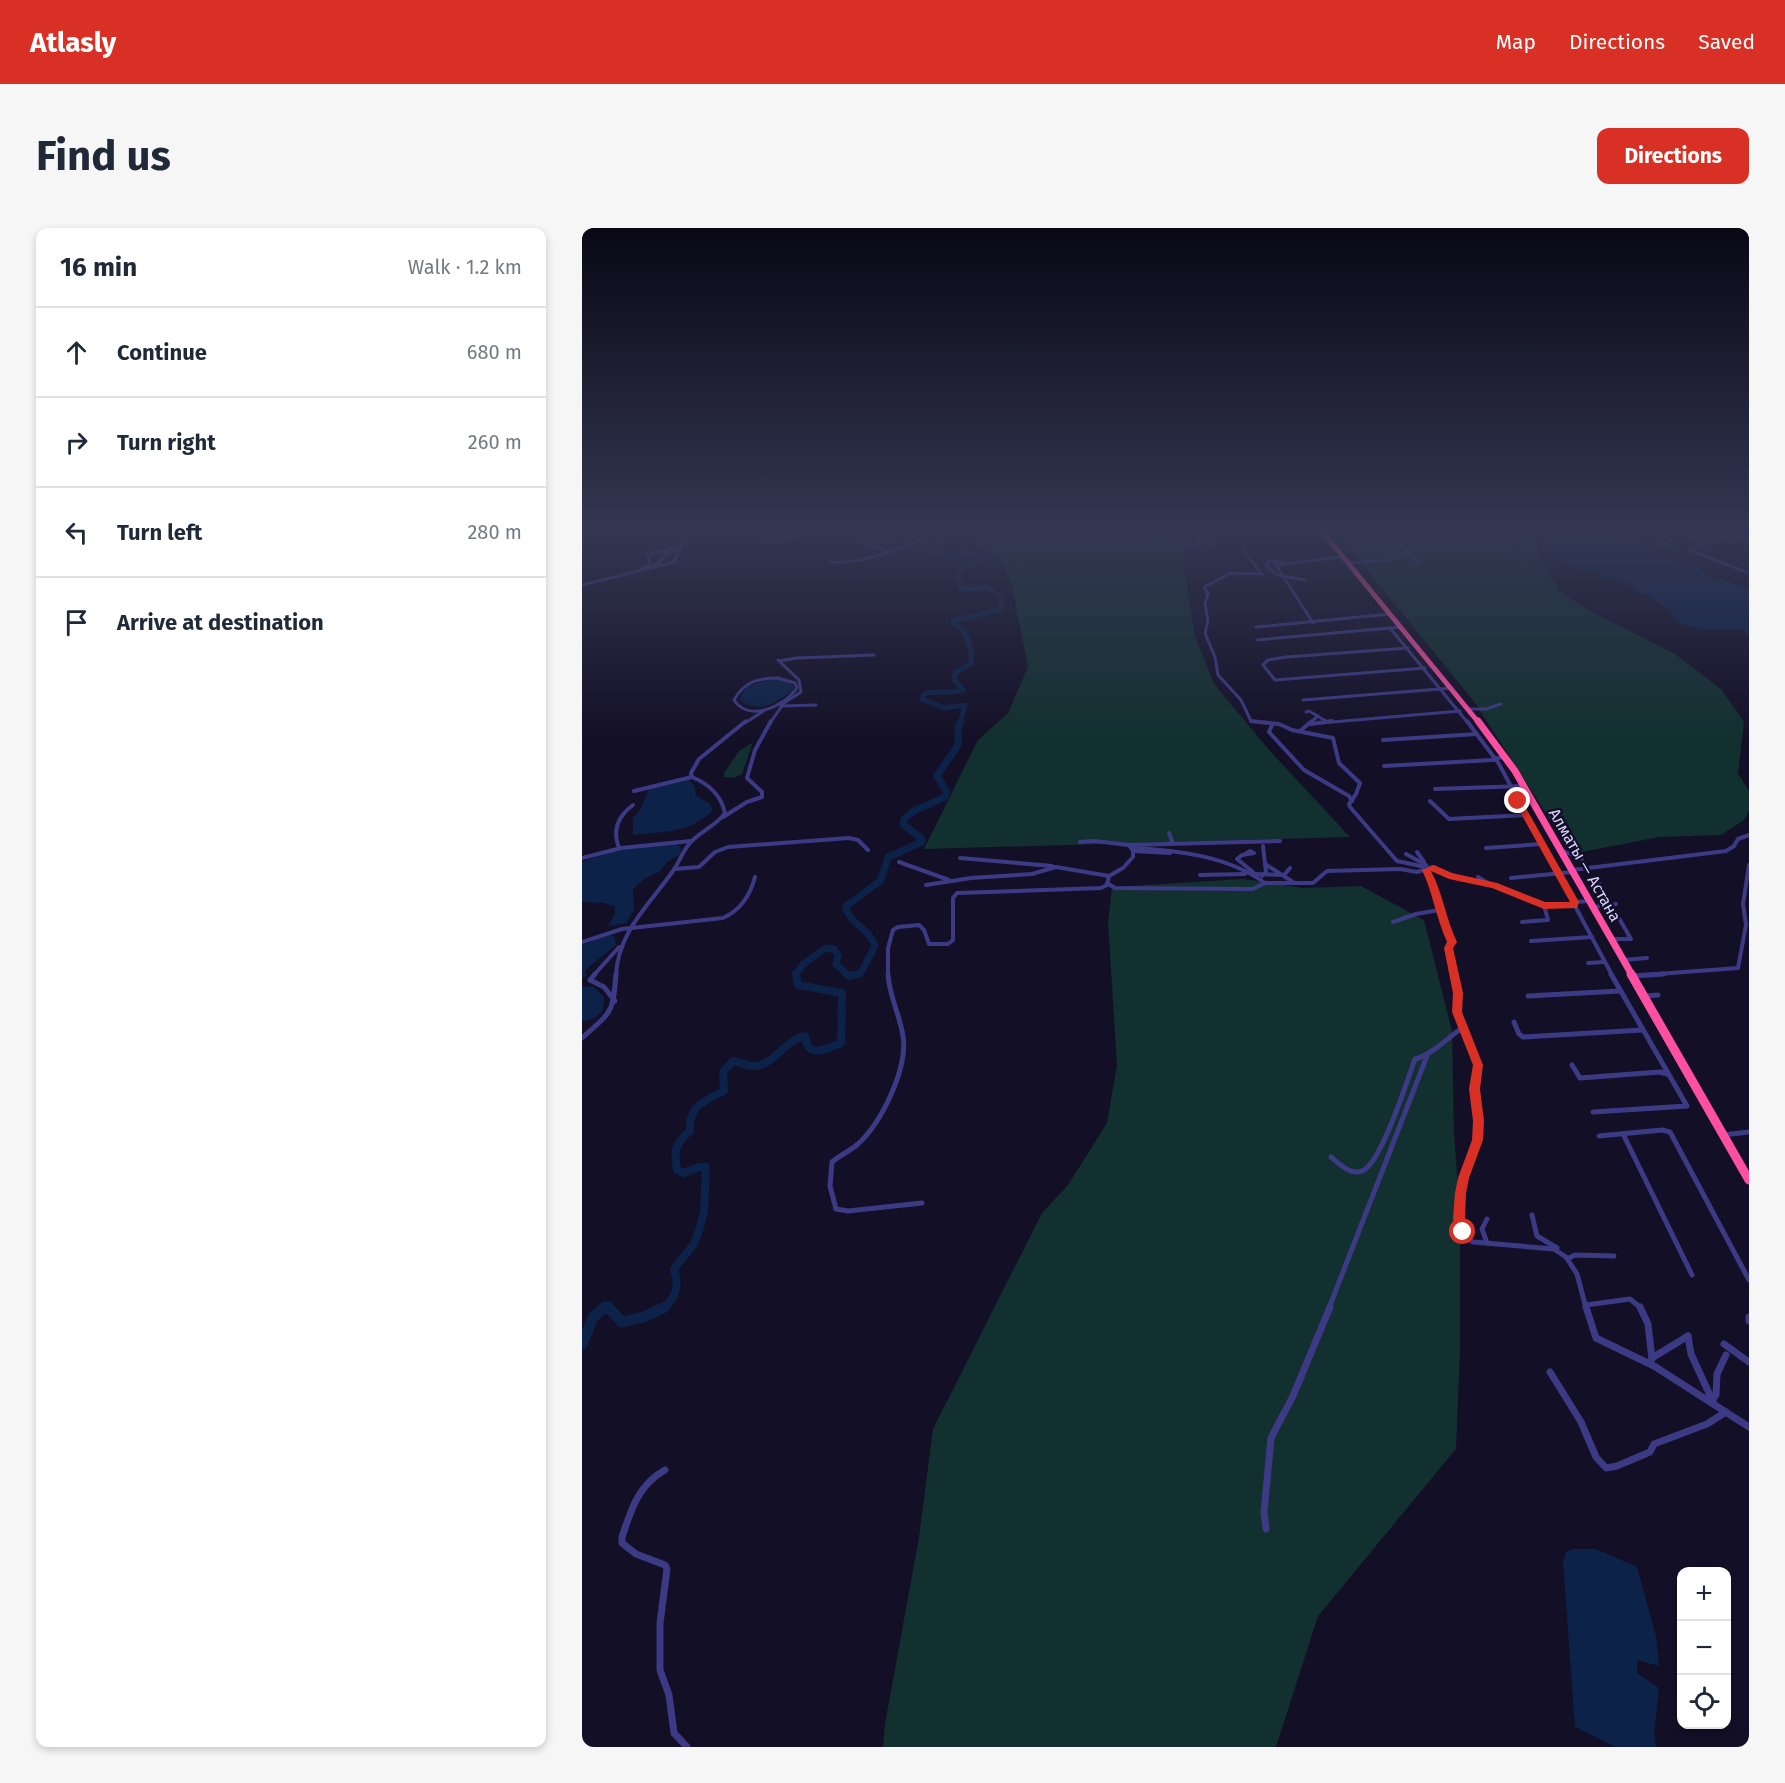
<!DOCTYPE html>
<meta charset="utf-8">
<style>
:root{--surface:#fff;--page:#f6f6f7;--text:#1f2937;--muted:#747a83;--line:#e0e1e3;--accent:#d93025}
body{margin:0;font-family:"Fira Sans",sans-serif;background:var(--page);color:var(--text)}
.controls{position:absolute;right:18px;bottom:18px;display:grid;overflow:hidden;border-radius:12px;box-shadow:0 3px 9px #0003}
.controls button{width:54px;height:54px;display:grid;place-items:center;padding:0;border:0;border-bottom:2px solid var(--line);background:var(--surface);color:var(--text);font:30px sans-serif}
.stop{position:absolute;width:18px;height:18px;margin:-14px;border:4px solid #d93025;border-radius:50%;background:#fff}
.stop.end{background:#d93025;border-color:#fff;box-shadow:0 2px 6px #0008}
.list{margin:0;padding:0;list-style:none}
h2{display:flex;justify-content:space-between;align-items:center;height:78px;margin:0;padding:0 24px;font-size:26px}
h2 small{font-size:20px;font-weight:400;color:var(--muted)}
.list li{display:grid;grid-template-columns:39px 1fr auto;gap:18px;align-items:center;box-sizing:border-box;height:90px;padding:0 24px;border-top:2px solid var(--line)}
.list b{display:block;font-size:22px;white-space:nowrap}
.list em{font-size:20px;font-style:normal;color:var(--muted)}
.icon{flex:none;width:33px;height:33px;fill:none;stroke:currentColor;stroke-width:2;stroke-linecap:round;stroke-linejoin:round}
.map{position:relative;flex:none;width:1167px;height:1519px;overflow:hidden;border-radius:12px}
header{display:flex;align-items:center;gap:36px;box-sizing:border-box;height:84px;padding:0 30px;background:var(--accent);color:#fff}
header strong{font-size:28px}
nav{display:flex;gap:33px;margin-inline-start:auto;font-size:21px}
.intro{display:flex;align-items:center;justify-content:space-between;box-sizing:border-box;height:144px;padding:0 36px}
h1{margin:0;font-size:42px}
.button{padding:15px 27px;border-radius:12px;background:var(--accent);color:#fff;font-size:21px;font-weight:700}
main{display:flex;gap:36px;padding:0 36px}
aside{flex:1;background:var(--surface);border-radius:12px;box-shadow:0 3px 9px #0003}
.map>svg:first-child{display:block}
.green{fill:#12302f}
.water{fill:#0c2248}
.lines{fill:none;stroke-linecap:round;stroke-linejoin:round}
.river-far3{stroke:#0c2248;stroke-width:5}
.river-far2{stroke:#0c2248;stroke-width:7}
.river-far1{stroke:#0c2248;stroke-width:8}
.river{stroke:#0c2248;stroke-width:11}
.street-far3{stroke:#3d3a85;stroke-width:3}
.street-far2{stroke:#3d3a85;stroke-width:4}
.street-far1{stroke:#3d3a85;stroke-width:5}
.street{stroke:#3d3a85;stroke-width:7}
.highway-far2{stroke:#ff4fa3;stroke-width:5}
.highway-far1{stroke:#ff4fa3;stroke-width:7}
.highway{stroke:#ff4fa3;stroke-width:9}
.route{fill:#d93025}
.labels{text-anchor:middle;dominant-baseline:central;stroke-width:5;stroke-linejoin:round;paint-order:stroke}
.street-label{font-size:16px;fill:#d9d4ff;stroke:#130f26}
</style>
<header>
<strong>Atlasly</strong>
<nav><a>Map</a><a>Directions</a><a>Saved</a></nav>
</header>
<div class="intro"><h1>Find us</h1><a class="button">Directions</a></div>
<main>
<aside>
<h2>16 min<small>Walk · 1.2 km</small></h2>
<ul class="list">
<li><svg class="icon" aria-label="ahead" viewBox="0 0 24 24"><path d="M12 20V5M6 11l6-6 6 6"/></svg><div><b>Continue</b></div><em>680 m</em></li>
<li><svg class="icon" aria-label="right" viewBox="0 0 24 24"><path d="M7 20v-9h11M14 6l5 5-5 5"/></svg><div><b>Turn right</b></div><em>260 m</em></li>
<li><svg class="icon" aria-label="left" viewBox="0 0 24 24"><path d="M17 20v-9H6M10 6l-5 5 5 5"/></svg><div><b>Turn left</b></div><em>280 m</em></li>
<li><svg class="icon" aria-label="arrive" viewBox="0 0 24 24"><path d="M6 21V4h12l-3 4 3 4H6"/></svg><div><b>Arrive at destination</b></div></li>
</ul>
</aside>
<div class="map">
<svg width="1167" height="1519" viewBox="0 0 1167 1519">
<rect width="100%" height="100%" fill="#130f26"/>
<!-- green -->
<g class="green">
<path d="M 382,302 L 567,302 L 603,318 L 602,341 L 613,408 L 632,456 L 688,523 L 768,609 L 342,621 L 396,512 L 426,485 L 446,439 L 429,353 L 416,327 L 382,311 Z"/>
<path d="M 753,302 L 939,302 L 945,310 L 959,309 L 961,313 L 969,317 L 969,319 L 956,315 L 957,320 L 953,320 L 977,363 L 1010,384 L 1093,426 L 1139,461 L 1162,494 L 1156,545 L 1167,563 L 1167,583 L 1162,592 L 1139,607 L 1077,609 L 990,626 L 893,475 Z"/>
<path d="M 1029,302 L 1042,302 L 1038,306 C 1046,309 1054,306 1062,307 C 1074,309 1089,313 1097,319 L 1096,321 L 1102,324 C 1089,325 1081,320 1070,315 C 1056,308 1043,314 1029,302 Z"/>
<path d="M 171,514 L 160,546 L 152,550 L 142,549 L 142,545 L 157,523 Z"/>
<path d="M 661,651 L 721,660 L 779,658 L 842,692 L 870,803 L 872,905 L 878,985 L 878,1124 L 874,1221 L 736,1388 L 694,1519 L 301,1519 L 303,1496 L 337,1309 L 351,1201 L 460,985 L 486,957 L 525,895 L 535,837 L 526,694 L 530,659 Z"/>
</g>
<!-- water -->
<g class="water">
<path d="M 956,302 L 1029,302 L 1042,310 L 1034,311 L 1063,315 L 1079,328 L 1070,328 L 1071,329 L 1106,336 L 1118,342 L 1125,347 L 1167,361 L 1167,407 L 1159,401 L 1119,401 L 1098,396 L 1086,382 L 1065,367 L 1054,364 L 1046,356 L 1033,350 L 1022,351 L 1019,345 C 998,341 974,341 970,316 L 964,313 L 963,306 Z"/>
<path d="M 190,451 L 205,453 L 212,458 L 212,463 C 188,475 184,487 157,472 L 164,458 Z"/>
<path d="M 107,552 L 113,559 L 114,568 L 127,575 L 131,582 C 110,605 79,604 51,607 L 51,590 L 59,580 L 67,561 Z"/>
<path d="M 94,615 L 99,620 L 98,626 L 85,634 L 77,644 L 62,651 L 51,661 L 52,683 L 44,695 L 26,698 L 33,686 L 33,679 L 22,675 L 0,674 L 0,634 L 38,621 Z"/>
<path d="M 27,707 L 33,709 L 34,717 L 8,738 L 3,744 L 5,748 L 0,750 L 0,717 Z"/>
<path d="M 0,758 L 12,759 L 22,769 C 24,784 14,792 0,793 Z"/>
<path d="M 991,1321 L 1014,1321 L 1055,1339 L 1074,1408 L 1077,1438 L 1055,1432 L 1055,1445 L 1077,1460 L 1072,1505 L 1074,1519 L 1034,1519 L 993,1499 L 981,1334 L 984,1324 Z"/>
</g>
<g class="lines">
<!-- river-far3 -->
<g class="river-far3">
<path d="M 296,302 L 289,306 L 287,311 C 305,313 322,309 340,309"/>
<path d="M 342,309 L 356,303 L 363,306 L 358,314 L 345,321 L 365,329 L 389,325 L 403,328 L 401,332 C 390,335 380,338 374,348 L 378,353 L 378,360 C 403,366 401,347 421,374 L 417,382 L 371,393 C 374,400 378,399 382,404 C 387,413 391,426 389,435 L 373,445 L 372,451 L 381,462 C 368,467 355,461 342,466 L 340,471 L 362,480 L 383,477 L 378,495"/>
</g>
<!-- river-far2 -->
<g class="river-far2">
<path d="M 214,747 L 220,737 L 244,720 L 252,721 L 256,727 L 254,736 L 266,747"/>
<path d="M 271,747 L 279,745 L 293,718 C 287,700 269,697 263,679 L 299,652 L 306,629 L 340,614 L 340,611 L 321,596 L 322,591 L 332,583 L 363,569 L 365,564 L 355,548 L 376,517 L 376,500 L 379,493"/>
</g>
<!-- river-far1 -->
<g class="river-far1">
<path d="M 264,746 L 267,748 L 277,746"/>
<path d="M 20,1080 L 25,1078 L 28,1080"/>
<path d="M 81,1080 C 95,1069 97,1058 92,1041 L 112,1016 L 117,1002 L 122,984 L 124,939 L 117,939 L 102,945 L 95,942 C 92,922 92,917 108,903 C 106,878 122,873 142,863 L 141,844 L 151,833 C 159,834 167,839 174,838 C 194,835 203,812 223,808 C 226,832 244,821 259,815 L 260,765 L 216,757 L 214,746"/>
</g>
<!-- river -->
<g class="river">
<path d="M 26,1079 L 40,1094 L 62,1089 L 83,1079"/>
<path d="M 0,1116 L 11,1089 L 23,1079"/>
</g>
<!-- street-far3 -->
<g class="street-far3">
<path d="M 189,302 L 185,314 L 248,302"/>
<path d="M 260,302 L 283,315 L 307,323"/>
<path d="M 572,302 C 583,306 604,318 614,317 L 624,302"/>
<path d="M 805,302 L 836,335"/>
<path d="M 925,302 L 920,305 L 922,310 L 938,317 L 948,326"/>
<path d="M 1065,302 L 1091,313"/>
<path d="M 1093,302 L 1118,313"/>
<path d="M 1117,313 L 1143,311 L 1167,313"/>
<path d="M 615,314 L 631,316"/>
<path d="M 659,314 L 664,326 L 680,346 L 649,345 L 622,359 L 626,366 L 623,375 L 626,393 L 623,405 L 633,429 L 636,447 L 659,472 L 669,493 L 683,495"/>
<path d="M 1107,322 L 1167,345"/>
<path d="M 1107,322 L 1124,315"/>
<path d="M 701,333 L 685,334 L 684,337 L 695,347 L 723,352"/>
<path d="M 248,334 C 278,337 312,322 340,312 L 342,305 L 346,302"/>
<path d="M 766,335 L 807,332 L 825,324"/>
<path d="M 68,336 L 66,327 L 91,320"/>
<path d="M 59,341 L 78,334 L 84,325 L 98,321"/>
<path d="M 0,357 L 92,334 L 102,312 L 111,308 L 140,302"/>
<path d="M 731,395 L 694,337 L 760,329"/>
<path d="M 674,399 L 808,386"/>
<path d="M 808,400 L 886,495"/>
<path d="M 675,412 L 819,399"/>
<path d="M 826,420 L 704,429 L 686,432 L 681,437 L 693,452 L 843,440"/>
<path d="M 197,433 L 215,430 L 292,427"/>
<path d="M 196,450 L 213,455 L 215,460 C 203,478 167,495 152,472 C 162,454 175,450 196,450 Z"/>
<path d="M 721,472 L 870,460"/>
<path d="M 199,478 L 234,477"/>
<path d="M 887,481 L 904,481 L 919,476"/>
<path d="M 724,484 L 727,483 L 744,493"/>
<path d="M 163,495 L 183,482"/>
<path d="M 188,495 L 202,475 L 219,464 L 217,452 L 196,432"/>
<path d="M 728,495 L 736,488"/>
<path d="M 739,495 L 878,483"/>
</g>
<!-- street-far2 -->
<g class="street-far2">
<path d="M 669,493 L 697,496 L 710,502 L 751,510 L 757,535 L 778,555 L 774,566 L 767,576 L 768,579 L 815,633 L 848,640"/>
<path d="M 885,493 L 917,536 L 1030,747"/>
<path d="M 729,496 L 750,493"/>
<path d="M 690,497 L 687,504 L 722,542 L 767,568 L 770,573"/>
<path d="M 718,503 L 730,493"/>
<path d="M 801,512 L 895,506"/>
<path d="M 802,538 L 910,532 L 923,528"/>
<path d="M 110,549 L 109,545 L 117,531 L 164,493"/>
<path d="M 853,561 L 942,558"/>
<path d="M 848,573 L 867,591 L 944,587"/>
<path d="M 141,589 L 165,574 L 180,569 L 180,564 L 165,550 L 173,522 L 189,493"/>
<path d="M 587,605 L 590,613 L 588,616"/>
<path d="M 547,617 L 698,613"/>
<path d="M 37,620 C 30,602 36,588 51,577"/>
<path d="M 550,620 C 595,622 646,628 683,655"/>
<path d="M 904,620 L 960,616"/>
<path d="M 979,622 L 1000,631"/>
<path d="M 551,623 L 588,625"/>
<path d="M 835,624 L 842,634"/>
<path d="M 663,626 L 668,623 L 672,625 L 660,627 L 655,631 L 671,644"/>
<path d="M 824,626 L 844,637"/>
<path d="M 0,630 L 39,620 L 109,613"/>
<path d="M 378,630 L 470,638"/>
<path d="M 317,634 L 367,652"/>
<path d="M 683,636 L 711,654"/>
<path d="M 92,641 L 117,639 L 133,624 L 146,619 L 267,610 L 276,612 L 286,622"/>
<path d="M 845,641 L 853,659 L 861,694 L 870,714 L 867,720 L 872,747"/>
<path d="M 990,642 L 1144,623 L 1152,618 L 1156,611 L 1167,607"/>
<path d="M 671,646 L 702,647 L 708,640"/>
<path d="M 618,647 L 663,646"/>
<path d="M 680,648 L 684,644 L 681,618"/>
<path d="M 896,649 L 906,655"/>
<path d="M 929,650 L 991,644"/>
<path d="M 1016,654 L 1049,711 L 1030,711"/>
<path d="M 525,655 L 533,660 L 671,661 L 683,655 L 731,655 L 745,643 L 818,641 L 835,644 L 851,639 L 867,648 L 916,659 L 962,677 L 992,678"/>
<path d="M 344,657 L 389,650 L 450,646 L 474,639 L 527,648 L 541,640 L 551,629 L 551,623 L 547,617 L 512,613 L 498,614"/>
<path d="M 992,674 L 1008,673"/>
<path d="M 1011,679 L 1034,676"/>
<path d="M 811,694 L 834,686 L 857,682"/>
<path d="M 940,694 L 966,692 L 962,677"/>
<path d="M 949,713 L 1010,709"/>
<path d="M 0,714 L 40,701 L 141,690 C 159,682 168,668 173,649"/>
<path d="M 1041,732 L 1065,730"/>
<path d="M 1006,735 L 1022,734"/>
<path d="M 12,747 L 37,719"/>
<path d="M 34,747 C 36,704 67,677 91,643 C 98,633 102,619 111,612 C 121,602 135,597 143,585 C 139,567 127,556 110,549 L 52,563"/>
<path d="M 306,747 L 306,720 L 311,702 L 316,699 L 337,697 L 342,702 L 347,716 L 366,716 L 371,712 L 371,670 L 375,665 L 519,660 L 525,657 L 527,648"/>
<path d="M 1062,747 L 1156,740 L 1164,697 L 1161,676 L 1167,637"/>
</g>
<!-- street-far1 -->
<g class="street-far1">
<path d="M 13,746 L 8,752 L 22,759 L 33,773"/>
<path d="M 306,746 C 307,768 318,787 321,808 C 326,840 300,894 276,916 C 268,923 258,927 250,934 L 248,958 L 254,981 L 266,983 L 340,975"/>
<path d="M 872,746 L 876,765 L 875,784 L 896,837 L 892,861 L 897,893 L 896,912 L 881,950 L 878,965 L 879,1000 L 884,1009 L 891,1014 L 972,1021 L 984,1029 L 995,1046 L 1004,1080"/>
<path d="M 1050,748 L 1082,746"/>
<path d="M 946,768 L 1037,763"/>
<path d="M 1062,768 L 1076,767"/>
<path d="M 932,794 L 937,806 L 941,809 L 1060,802"/>
<path d="M 0,810 C 30,783 31,786 34,746"/>
<path d="M 990,837 L 998,850 L 1078,844 L 1085,846"/>
<path d="M 1011,884 L 1105,878 L 1029,746"/>
<path d="M 1041,906 L 1110,1047"/>
<path d="M 1141,907 L 1167,904"/>
<path d="M 1017,908 L 1080,902 L 1088,904 L 1167,1052"/>
<path d="M 749,929 C 757,936 770,949 782,942 C 800,932 825,853 833,831 C 851,826 864,811 880,800"/>
<path d="M 950,987 L 955,1008 L 975,1020"/>
<path d="M 905,991 L 900,1001 L 905,1015"/>
<path d="M 985,1031 L 993,1027 L 1032,1028"/>
<path d="M 1004,1077 L 1048,1071 L 1059,1080"/>
<path d="M 747,1080 L 845,828"/>
</g>
<!-- street -->
<g class="street">
<path d="M 1004,1079 L 1014,1110 L 1072,1138 L 1167,1199"/>
<path d="M 1058,1079 L 1066,1096 L 1070,1131"/>
<path d="M 1167,1089 L 1167,1093"/>
<path d="M 1106,1108 L 1109,1126 L 1132,1176"/>
<path d="M 1142,1116 L 1167,1134"/>
<path d="M 1070,1130 L 1106,1108"/>
<path d="M 968,1144 L 999,1194 L 1014,1229 L 1024,1240 L 1035,1238 L 1068,1224 L 1072,1216 L 1125,1196 L 1144,1184"/>
<path d="M 1131,1171 L 1134,1167 L 1135,1146 L 1144,1127"/>
<path d="M 83,1242 C 56,1257 49,1282 40,1309 L 40,1315 L 54,1326 L 83,1337 L 85,1341 L 78,1395 L 78,1442 L 87,1467 L 92,1505 L 105,1519"/>
<path d="M 684,1301 L 682,1284 L 689,1210 L 711,1168 L 748,1079"/>
</g>
<!-- highway-far2 -->
<path class="highway-far2" d="M 739,302 L 897,495"/>
<!-- highway-far1 -->
<path class="highway-far1" d="M 896,493 L 933,543 L 1050,747"/>
<!-- highway -->
<path class="highway" d="M 1049,746 L 1167,952"/>
</g>
<!-- sky -->
<linearGradient id="sky" x2="0" y2="1"><stop stop-color="#0a0815"/><stop offset="0.59" stop-color="#333752"/><stop offset="1" stop-color="#333752" stop-opacity="0"/></linearGradient>
<rect width="1167" height="515" fill="url(#sky)"/>
<!-- route -->
<path class="route" d="M 936,570 L 940,573 L 997,674 L 995,680 L 962,681 L 910,660 L 867,651 L 849,643 C 861,666 864,691 875,714 L 871,720 L 881,765 L 880,784 L 901,837 L 898,861 L 902,893 L 901,912 L 887,950 L 884,965 L 883,991 L 887,1004 L 881,1010 L 876,1008 L 871,991 L 873,965 L 876,950 L 890,912 L 891,893 L 887,861 L 891,837 L 870,784 L 871,765 L 862,720 L 865,714 C 854,690 851,665 840,642 L 852,637 L 870,645 L 915,655 L 963,674 L 988,674 L 932,573 Z"/>
<g class="labels">
<!-- street labels -->
<g class="street-label">
<text transform="translate(1003 637) rotate(60)">Алматы — Астана</text>
</g>
</g>
</svg>
<div class="controls">
<button>+</button>
<button>−</button>
<button><svg class="icon" aria-label="locate" viewBox="0 0 24 24"><circle cx="12" cy="12" r="6"/><path d="M12 2v4M12 18v4M2 12h4M18 12h4"/></svg></button>
</div>
<div class="stop" style="left:881px;top:1004px"></div>
<div class="stop end" style="left:936px;top:573px"></div>
</div>
</main>
